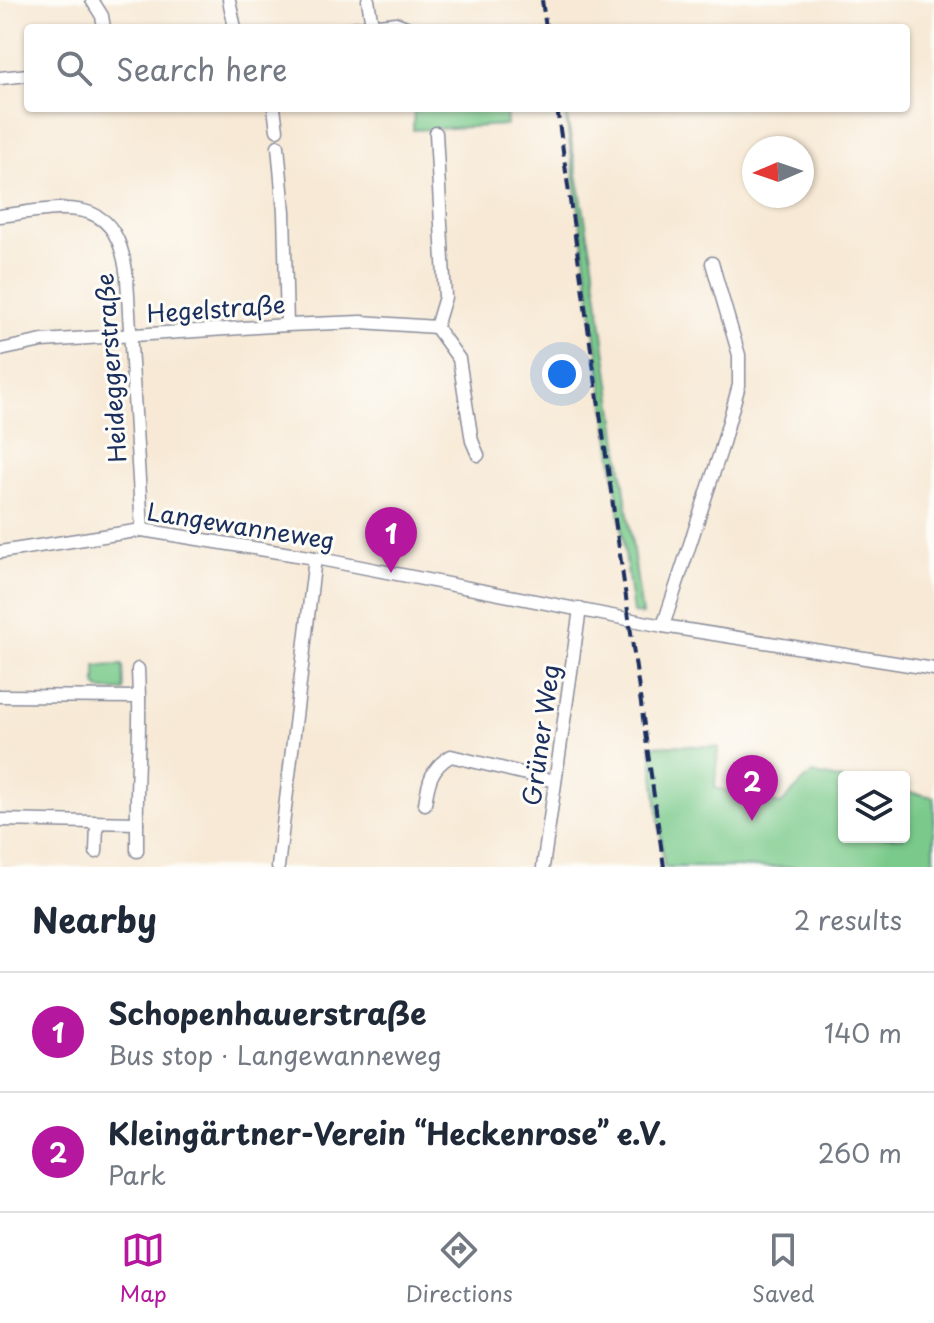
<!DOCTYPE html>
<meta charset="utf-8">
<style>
:root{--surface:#fff;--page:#f2f2f3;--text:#1f2937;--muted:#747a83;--line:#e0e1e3;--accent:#b5179e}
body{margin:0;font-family:"Playpen Sans",sans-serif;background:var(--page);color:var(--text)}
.controls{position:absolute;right:24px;bottom:24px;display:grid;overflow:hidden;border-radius:8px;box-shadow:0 2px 6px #0004}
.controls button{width:72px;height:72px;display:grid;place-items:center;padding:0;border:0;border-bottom:2px solid var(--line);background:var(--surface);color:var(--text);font:40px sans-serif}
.compass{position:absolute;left:742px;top:136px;width:72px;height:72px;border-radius:50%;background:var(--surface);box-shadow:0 2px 6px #0004;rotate:268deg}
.you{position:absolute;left:562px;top:374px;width:28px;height:28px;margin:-20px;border:6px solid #fff;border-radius:50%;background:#1a73e8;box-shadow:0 0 0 12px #1a73e833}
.badge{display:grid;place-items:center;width:52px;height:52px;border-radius:50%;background:var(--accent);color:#fff;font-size:26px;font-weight:700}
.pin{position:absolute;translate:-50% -66px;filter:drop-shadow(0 2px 4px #0008)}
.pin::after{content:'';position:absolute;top:42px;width:28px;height:24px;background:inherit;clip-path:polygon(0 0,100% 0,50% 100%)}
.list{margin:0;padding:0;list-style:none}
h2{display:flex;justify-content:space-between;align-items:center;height:104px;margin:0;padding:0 32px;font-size:34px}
h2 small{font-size:26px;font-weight:400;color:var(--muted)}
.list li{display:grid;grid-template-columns:52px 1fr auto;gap:24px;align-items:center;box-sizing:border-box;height:120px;padding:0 32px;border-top:2px solid var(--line)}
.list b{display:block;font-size:30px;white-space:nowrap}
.list p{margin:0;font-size:26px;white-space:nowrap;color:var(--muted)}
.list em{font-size:26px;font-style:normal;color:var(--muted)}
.icon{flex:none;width:44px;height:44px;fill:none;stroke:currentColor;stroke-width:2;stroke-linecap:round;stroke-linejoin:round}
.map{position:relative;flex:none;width:934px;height:867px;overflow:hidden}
.search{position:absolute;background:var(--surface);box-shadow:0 2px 6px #0004;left:24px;right:24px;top:24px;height:88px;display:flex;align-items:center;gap:20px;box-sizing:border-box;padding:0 28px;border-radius:8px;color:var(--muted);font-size:30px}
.sheet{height:344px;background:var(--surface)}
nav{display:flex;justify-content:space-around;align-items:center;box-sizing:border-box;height:112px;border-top:2px solid var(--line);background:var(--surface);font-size:22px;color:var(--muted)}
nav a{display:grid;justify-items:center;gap:4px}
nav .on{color:var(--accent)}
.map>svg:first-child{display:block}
.green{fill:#7aca8b;stroke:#4a7c74;stroke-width:2}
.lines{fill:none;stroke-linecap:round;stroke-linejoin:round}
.minor-casing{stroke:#898c9a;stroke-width:15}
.minor{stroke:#fff;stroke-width:12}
.rail{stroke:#1b2f5e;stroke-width:4;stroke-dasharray:12 6;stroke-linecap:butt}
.labels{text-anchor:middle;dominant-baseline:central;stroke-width:6;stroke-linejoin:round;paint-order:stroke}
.street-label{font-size:24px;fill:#1b2f5e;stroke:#fdfcf7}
</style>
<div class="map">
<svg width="934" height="867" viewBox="0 0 934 867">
<rect width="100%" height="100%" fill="#fdfcf7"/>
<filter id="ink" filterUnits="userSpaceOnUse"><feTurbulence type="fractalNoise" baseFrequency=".0125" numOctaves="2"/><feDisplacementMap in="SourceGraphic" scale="16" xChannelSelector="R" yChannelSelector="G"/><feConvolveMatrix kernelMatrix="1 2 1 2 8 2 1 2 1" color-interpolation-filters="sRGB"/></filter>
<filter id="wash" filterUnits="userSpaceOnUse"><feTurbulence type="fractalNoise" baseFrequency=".006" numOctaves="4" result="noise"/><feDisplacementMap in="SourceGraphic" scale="32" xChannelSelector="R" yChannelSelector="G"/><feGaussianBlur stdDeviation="1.8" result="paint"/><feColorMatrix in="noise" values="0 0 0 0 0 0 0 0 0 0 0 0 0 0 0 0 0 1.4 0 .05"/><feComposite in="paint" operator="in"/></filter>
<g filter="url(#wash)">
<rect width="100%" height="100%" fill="#f7e9d5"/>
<!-- green -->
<g class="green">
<path d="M 414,108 L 506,108 L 507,125 L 413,130 Z"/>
<path d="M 565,108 L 593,262 L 642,615 L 633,613 Z"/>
<path d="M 123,665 L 124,691 L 101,690 L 96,685 L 96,666 Z"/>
<path d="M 673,745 L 718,747 L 715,788 L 781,804 L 812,773 L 844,780 L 844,837 L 904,837 L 904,791 L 934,797 L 934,867 L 664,867 L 651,746 Z"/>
</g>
</g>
<g filter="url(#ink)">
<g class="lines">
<defs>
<g id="minor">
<path d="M 92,0 L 102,16 L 104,28"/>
<path d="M 229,0 L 235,28"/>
<path d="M 368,0 L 372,25"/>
<path d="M 352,28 L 396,23 L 409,28"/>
<path d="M 0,78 L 28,75"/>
<path d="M 274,108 L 277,130"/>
<path d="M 436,133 L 445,297 L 436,327 L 459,359 L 472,441 L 478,455"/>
<path d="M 278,146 L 284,212 L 287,325"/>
<path d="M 0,216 C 68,207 118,192 127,279 L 142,530"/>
<path d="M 0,350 L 42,341 L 287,325 L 361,322 L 436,327"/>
<path d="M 0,552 L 142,530 L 315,558 L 663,626 L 934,669"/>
<path d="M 663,626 L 721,450 L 739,385 L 739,355 L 712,263"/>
<path d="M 138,669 L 139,697"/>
<path d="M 0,696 L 139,697 C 140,740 136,780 137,823 L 0,820"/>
<path d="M 425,804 C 428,783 431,767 451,756 L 555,781"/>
<path d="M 137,851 L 137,823"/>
<path d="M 96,852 L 97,823"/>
<path d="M 278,867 L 315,558"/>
<path d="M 543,867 L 580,609"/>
</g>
</defs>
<!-- minor casing -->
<use href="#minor" class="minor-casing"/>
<!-- minor -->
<use href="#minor" class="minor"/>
<!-- rail -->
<g class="rail">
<path d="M 542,0 L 546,28"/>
<path d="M 557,108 L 664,867"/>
</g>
</g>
</g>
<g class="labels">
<!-- street labels -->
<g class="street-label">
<text transform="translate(216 308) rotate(-4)">Hegelstraße</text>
<text transform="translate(110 368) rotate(-94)">Heideggerstraße</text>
<text transform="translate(241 525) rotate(9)">Langewanneweg</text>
<text transform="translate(540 735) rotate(-82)">Grüner Weg</text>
</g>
</g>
</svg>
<div class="controls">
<button><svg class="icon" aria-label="layers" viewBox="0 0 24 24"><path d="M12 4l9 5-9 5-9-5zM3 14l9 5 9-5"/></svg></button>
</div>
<svg class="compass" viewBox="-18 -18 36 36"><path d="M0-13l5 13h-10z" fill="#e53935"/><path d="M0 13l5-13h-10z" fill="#747a83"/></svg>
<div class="you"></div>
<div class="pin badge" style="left:391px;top:573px">1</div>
<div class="pin badge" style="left:752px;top:821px">2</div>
<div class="search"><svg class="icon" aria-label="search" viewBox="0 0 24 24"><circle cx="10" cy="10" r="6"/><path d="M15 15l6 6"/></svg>Search here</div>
</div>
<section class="sheet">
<h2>Nearby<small>2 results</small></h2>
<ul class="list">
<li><span class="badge">1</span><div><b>Schopenhauerstraße</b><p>Bus stop · Langewanneweg</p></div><em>140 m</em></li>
<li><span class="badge">2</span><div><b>Kleingärtner-Verein “Heckenrose” e.V.</b><p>Park</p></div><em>260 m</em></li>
</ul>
</section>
<nav>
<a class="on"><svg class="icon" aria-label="map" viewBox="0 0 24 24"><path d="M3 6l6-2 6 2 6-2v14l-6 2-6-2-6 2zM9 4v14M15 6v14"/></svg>Map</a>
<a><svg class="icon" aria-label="directions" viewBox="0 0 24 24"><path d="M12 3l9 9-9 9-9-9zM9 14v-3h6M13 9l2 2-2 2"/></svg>Directions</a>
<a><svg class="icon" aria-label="saved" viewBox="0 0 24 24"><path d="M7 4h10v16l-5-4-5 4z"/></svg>Saved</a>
</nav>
